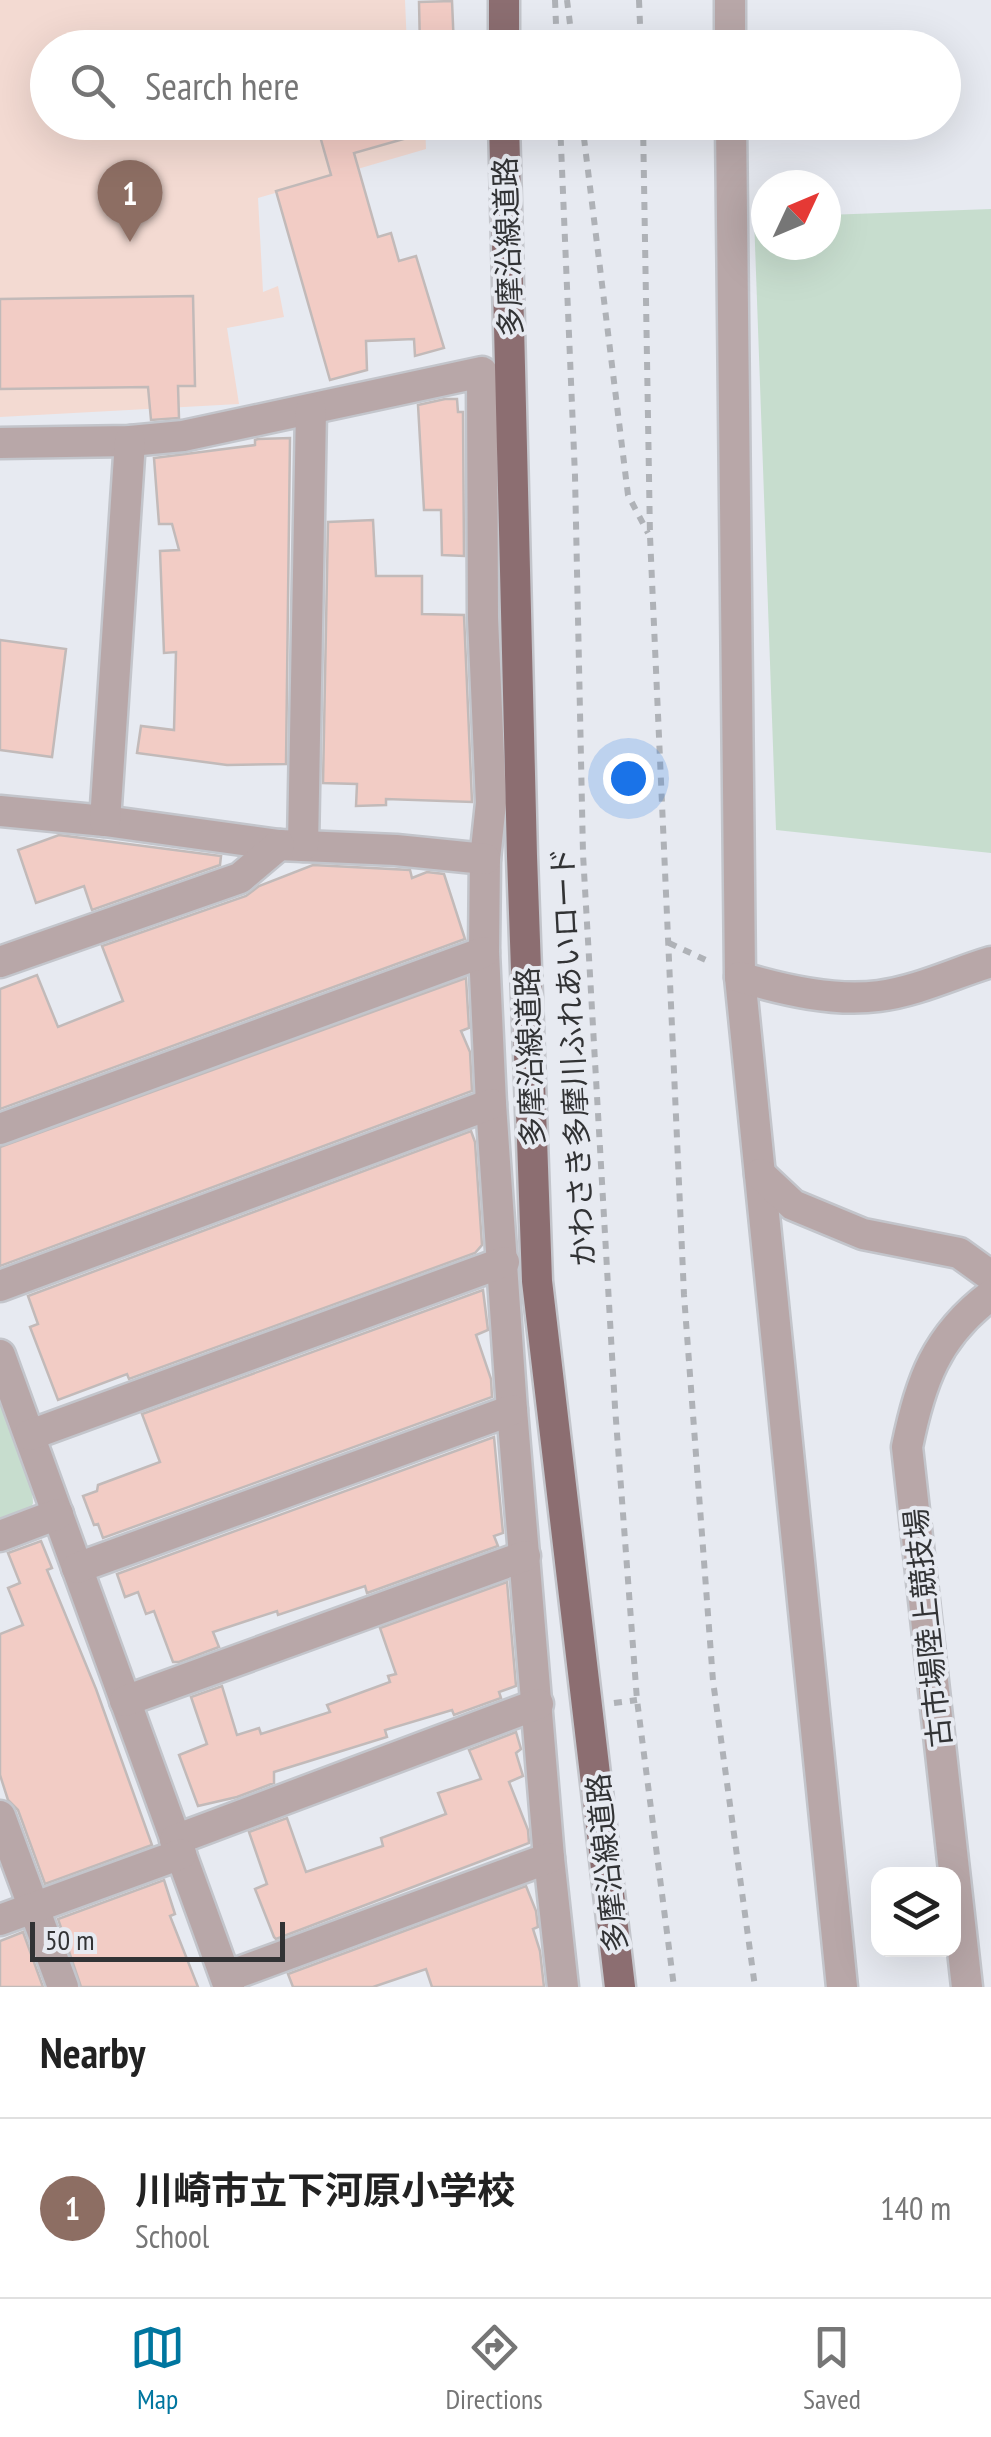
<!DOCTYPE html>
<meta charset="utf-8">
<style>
:root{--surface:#fff;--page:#f2f2f2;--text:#222;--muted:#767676;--line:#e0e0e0;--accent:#00769f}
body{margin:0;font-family:"PT Sans Narrow","Noto Sans JP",sans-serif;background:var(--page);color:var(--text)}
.controls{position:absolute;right:30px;bottom:30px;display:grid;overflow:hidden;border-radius:20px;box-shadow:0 10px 40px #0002}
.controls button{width:90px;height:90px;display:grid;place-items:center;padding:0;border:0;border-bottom:2px solid var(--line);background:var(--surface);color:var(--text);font:50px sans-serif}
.compass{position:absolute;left:751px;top:170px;width:90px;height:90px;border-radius:50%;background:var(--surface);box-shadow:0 10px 40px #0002;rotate:46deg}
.scale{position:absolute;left:30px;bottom:25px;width:255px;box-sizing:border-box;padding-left:10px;border:5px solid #323335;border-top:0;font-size:28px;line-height:35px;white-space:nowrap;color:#323335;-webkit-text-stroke:8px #e7eaf1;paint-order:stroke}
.you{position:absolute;left:628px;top:778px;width:35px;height:35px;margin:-25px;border:8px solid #fff;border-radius:50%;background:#1a73e8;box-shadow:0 0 0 15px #1a73e833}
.badge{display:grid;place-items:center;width:65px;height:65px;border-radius:50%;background:var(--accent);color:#fff;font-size:32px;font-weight:700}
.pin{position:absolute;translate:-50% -82px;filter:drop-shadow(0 2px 5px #0008)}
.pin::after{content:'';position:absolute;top:52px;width:35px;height:30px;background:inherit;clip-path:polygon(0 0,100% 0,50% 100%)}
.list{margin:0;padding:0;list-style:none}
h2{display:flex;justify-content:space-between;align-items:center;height:130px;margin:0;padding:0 40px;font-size:42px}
h2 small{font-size:32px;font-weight:400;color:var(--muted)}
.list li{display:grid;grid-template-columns:65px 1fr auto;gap:30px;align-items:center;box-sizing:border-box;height:180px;padding:0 40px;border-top:2px solid var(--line)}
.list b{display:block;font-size:38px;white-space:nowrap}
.list p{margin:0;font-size:32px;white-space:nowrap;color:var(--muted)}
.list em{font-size:32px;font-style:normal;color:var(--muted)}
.icon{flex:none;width:55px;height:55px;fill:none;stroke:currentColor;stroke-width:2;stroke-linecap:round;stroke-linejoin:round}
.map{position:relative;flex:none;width:991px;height:1987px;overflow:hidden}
.search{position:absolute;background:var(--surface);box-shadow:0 10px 40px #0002;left:30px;right:30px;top:30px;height:110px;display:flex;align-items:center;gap:25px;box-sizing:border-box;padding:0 35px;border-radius:55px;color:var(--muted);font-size:38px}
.sheet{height:310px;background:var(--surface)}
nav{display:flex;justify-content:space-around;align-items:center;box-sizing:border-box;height:140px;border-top:2px solid var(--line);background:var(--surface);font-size:28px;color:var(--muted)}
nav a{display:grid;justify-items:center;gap:5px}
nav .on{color:var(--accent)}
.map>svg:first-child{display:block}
.education{fill:#f3dad2}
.green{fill:#c7ddce}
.building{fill:#f2ccc5;stroke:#c2bab9;stroke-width:2.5}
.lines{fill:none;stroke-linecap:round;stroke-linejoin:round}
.minor-casing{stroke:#c3c5cb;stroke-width:35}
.major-casing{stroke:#c3c5cb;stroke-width:35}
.path{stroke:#afb2b7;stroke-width:6;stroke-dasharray:8 8;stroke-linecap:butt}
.minor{stroke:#b8a7a8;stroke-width:30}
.major{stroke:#8c6e71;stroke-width:30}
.labels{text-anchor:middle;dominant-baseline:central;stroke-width:8;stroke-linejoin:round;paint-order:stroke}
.street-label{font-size:30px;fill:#323335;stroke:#e7eaf1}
</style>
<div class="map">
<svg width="991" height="1987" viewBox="0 0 991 1987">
<rect width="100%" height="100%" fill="#e7eaf1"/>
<!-- education -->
<path class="education" d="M 0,0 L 405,0 L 407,47 L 48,48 L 48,122 L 425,123 L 426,149 L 258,198 L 263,292 L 278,286 L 284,317 L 227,328 L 239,404 L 0,417 Z"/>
<!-- green -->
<g class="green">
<path d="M 991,209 L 991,853 L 776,830 L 754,217 L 766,217 L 766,245 L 826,245 L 826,215 Z"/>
<path d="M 0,1399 L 32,1490 L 33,1503 L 29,1513 L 0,1523 Z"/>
</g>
<!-- building -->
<g class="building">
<path d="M 452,1 L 454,48 L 420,48 L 419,2 Z"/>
<path d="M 316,122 L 434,122 L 435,130 L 354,153 L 378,237 L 391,233 L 399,261 L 416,256 L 444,348 L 415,356 L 414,339 L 366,341 L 367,370 L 330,380 L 276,191 L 331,175 Z"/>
<path d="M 193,296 L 195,386 L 178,386 L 179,418 L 151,420 L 148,387 L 0,389 L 0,299 Z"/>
<path d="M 445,399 L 457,399 L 458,412 L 463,412 L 464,556 L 442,555 L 441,510 L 424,510 L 418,405 Z"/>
<path d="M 290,438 L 286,764 L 227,765 L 137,753 L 141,726 L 174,730 L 176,652 L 164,653 L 160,551 L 179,550 L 172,524 L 159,524 L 154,458 L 255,445 L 255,440 L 258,439 Z"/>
<path d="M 373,520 L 376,576 L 422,576 L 422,614 L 464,615 L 472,802 L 386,799 L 386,805 L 356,806 L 357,784 L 323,783 L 328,522 Z"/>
<path d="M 0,640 L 66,649 L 52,757 L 0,750 Z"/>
<path d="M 59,835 L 221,856 L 220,865 L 92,910 L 84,886 L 36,903 L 18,850 Z"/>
<path d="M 313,865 L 410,870 L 412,878 L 427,872 L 444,874 L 465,939 L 0,1109 L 0,989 L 37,975 L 58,1027 L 123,1001 L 102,946 L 246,896 L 259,886 Z"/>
<path d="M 466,978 L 469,1028 L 461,1031 L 470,1052 L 472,1091 L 0,1266 L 0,1147 Z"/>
<path d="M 471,1131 L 475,1142 L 482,1245 L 475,1253 L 129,1379 L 127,1374 L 58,1400 L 30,1327 L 38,1324 L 28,1296 Z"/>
<path d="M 483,1290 L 488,1330 L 476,1335 L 491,1379 L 492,1397 L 103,1538 L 98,1524 L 94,1525 L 83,1496 L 97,1491 L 98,1485 L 160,1462 L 142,1414 Z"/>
<path d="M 494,1437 L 503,1533 L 494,1536 L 498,1546 L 367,1593 L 365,1586 L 278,1615 L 277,1611 L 213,1632 L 219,1647 L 179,1662 L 173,1662 L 154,1611 L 146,1614 L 138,1592 L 125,1597 L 117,1574 Z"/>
<path d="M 41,1541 L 52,1568 L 47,1570 L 96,1689 L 152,1845 L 45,1884 L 18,1810 L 8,1800 L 0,1775 L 0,1634 L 23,1625 L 8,1588 L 20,1583 L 8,1553 Z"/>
<path d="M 507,1582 L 516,1686 L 499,1692 L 501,1698 L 454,1715 L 452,1710 L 385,1730 L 387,1737 L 274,1772 L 274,1783 L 237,1797 L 198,1806 L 179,1755 L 207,1744 L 191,1697 L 222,1686 L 237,1735 L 259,1728 L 261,1734 L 330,1712 L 327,1705 L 390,1682 L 388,1676 L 396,1674 L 380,1628 Z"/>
<path d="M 516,1732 L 521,1749 L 516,1753 L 523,1776 L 509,1782 L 528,1830 L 529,1843 L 276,1939 L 274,1937 L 255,1889 L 267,1884 L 249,1832 L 287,1818 L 306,1872 L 383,1846 L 381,1838 L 446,1814 L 438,1793 L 481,1779 L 469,1750 Z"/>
<path d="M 164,1880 L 175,1914 L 170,1916 L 198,1987 L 81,1987 L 58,1919 Z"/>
<path d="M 526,1886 L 536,1911 L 538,1927 L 533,1929 L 540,1951 L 544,1987 L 432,1987 L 426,1969 L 373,1987 L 293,1987 L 288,1974 Z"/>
<path d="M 23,1932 L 43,1987 L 0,1987 L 0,1941 Z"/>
</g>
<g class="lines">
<defs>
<g id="minor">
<path d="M 730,0 L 730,48"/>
<path d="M 731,122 L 740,977 L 842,1987"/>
<path d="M 0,443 L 130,441 L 183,436 L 482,372 L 483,618 L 491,803 L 485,859 L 484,952 L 491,1104 L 512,1410 L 549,1858 L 563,1987"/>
<path d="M 0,811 L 105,821 L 279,845 L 396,850 L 485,859"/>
<path d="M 105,821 L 130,441"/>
<path d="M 303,846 L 311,410"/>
<path d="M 0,962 L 240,878 L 279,845"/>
<path d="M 740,977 C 783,990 834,1002 879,996 C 918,991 954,973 991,962"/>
<path d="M 0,1129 L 484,952"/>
<path d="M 760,1174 L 793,1205 L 863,1234 L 959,1253 L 991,1276"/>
<path d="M 0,1286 L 491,1104"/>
<path d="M 0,1355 L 229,1987"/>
<path d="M 30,1435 L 504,1262"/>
<path d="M 0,1536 L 58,1514"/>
<path d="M 77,1568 L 512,1410"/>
<path d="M 125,1701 L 525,1556"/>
<path d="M 0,1816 L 63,1987"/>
<path d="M 175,1840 L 538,1704"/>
<path d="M 0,1920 L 181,1854"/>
<path d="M 226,1977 L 549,1858"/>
<path d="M 967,1987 L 907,1447 C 920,1382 936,1336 991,1295"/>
</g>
<g id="major">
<path d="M 504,0 L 504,48"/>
<path d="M 504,122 L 522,856 L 537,1281 L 620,1987"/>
</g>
</defs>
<!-- minor casing -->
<use href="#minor" class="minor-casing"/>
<!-- major casing -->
<use href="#major" class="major-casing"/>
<!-- path -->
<g class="path">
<path d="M 555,0 L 557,48"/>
<path d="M 567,0 L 573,48"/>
<path d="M 639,0 L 641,48"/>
<path d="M 560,122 L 575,476 L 583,854 L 615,1407 L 637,1700 L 674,1987"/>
<path d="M 582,122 L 628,495 L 648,533"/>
<path d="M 643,122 L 650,536 L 684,1295 L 713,1681 L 755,1987"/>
<path d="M 669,943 L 708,961"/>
<path d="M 614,1703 L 637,1700"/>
</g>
<!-- minor -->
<use href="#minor" class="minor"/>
<!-- major -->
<use href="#major" class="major"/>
</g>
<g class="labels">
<!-- street labels -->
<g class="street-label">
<text transform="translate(507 247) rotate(-92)">多摩沿線道路</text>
<text transform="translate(529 1057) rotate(-92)">多摩沿線道路</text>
<text transform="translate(572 1057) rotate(-93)">かわさき多摩川ふれあいロード</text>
<text transform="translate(927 1628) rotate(-96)">古市場陸上競技場</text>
<text transform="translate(606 1863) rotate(-96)">多摩沿線道路</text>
</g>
</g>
</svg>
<div class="controls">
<button><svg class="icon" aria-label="layers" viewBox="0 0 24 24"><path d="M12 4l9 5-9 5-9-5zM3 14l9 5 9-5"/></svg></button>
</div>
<svg class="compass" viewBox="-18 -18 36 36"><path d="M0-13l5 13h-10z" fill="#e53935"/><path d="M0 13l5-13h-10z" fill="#767676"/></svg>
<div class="scale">50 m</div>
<div class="you"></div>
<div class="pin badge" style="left:130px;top:242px;background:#8d6e63">1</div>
<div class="search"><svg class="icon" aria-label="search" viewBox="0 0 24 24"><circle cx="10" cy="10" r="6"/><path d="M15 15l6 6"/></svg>Search here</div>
</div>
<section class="sheet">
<h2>Nearby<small></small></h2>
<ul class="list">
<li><span class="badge" style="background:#8d6e63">1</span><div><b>川崎市立下河原小学校</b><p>School</p></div><em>140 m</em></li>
</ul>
</section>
<nav>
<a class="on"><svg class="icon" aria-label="map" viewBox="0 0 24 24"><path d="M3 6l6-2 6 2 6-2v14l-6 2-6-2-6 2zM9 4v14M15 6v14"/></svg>Map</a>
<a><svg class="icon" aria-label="directions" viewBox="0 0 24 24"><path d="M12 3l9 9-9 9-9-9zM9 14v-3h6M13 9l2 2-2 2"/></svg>Directions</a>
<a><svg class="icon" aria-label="saved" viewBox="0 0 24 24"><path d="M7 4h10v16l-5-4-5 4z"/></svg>Saved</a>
</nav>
